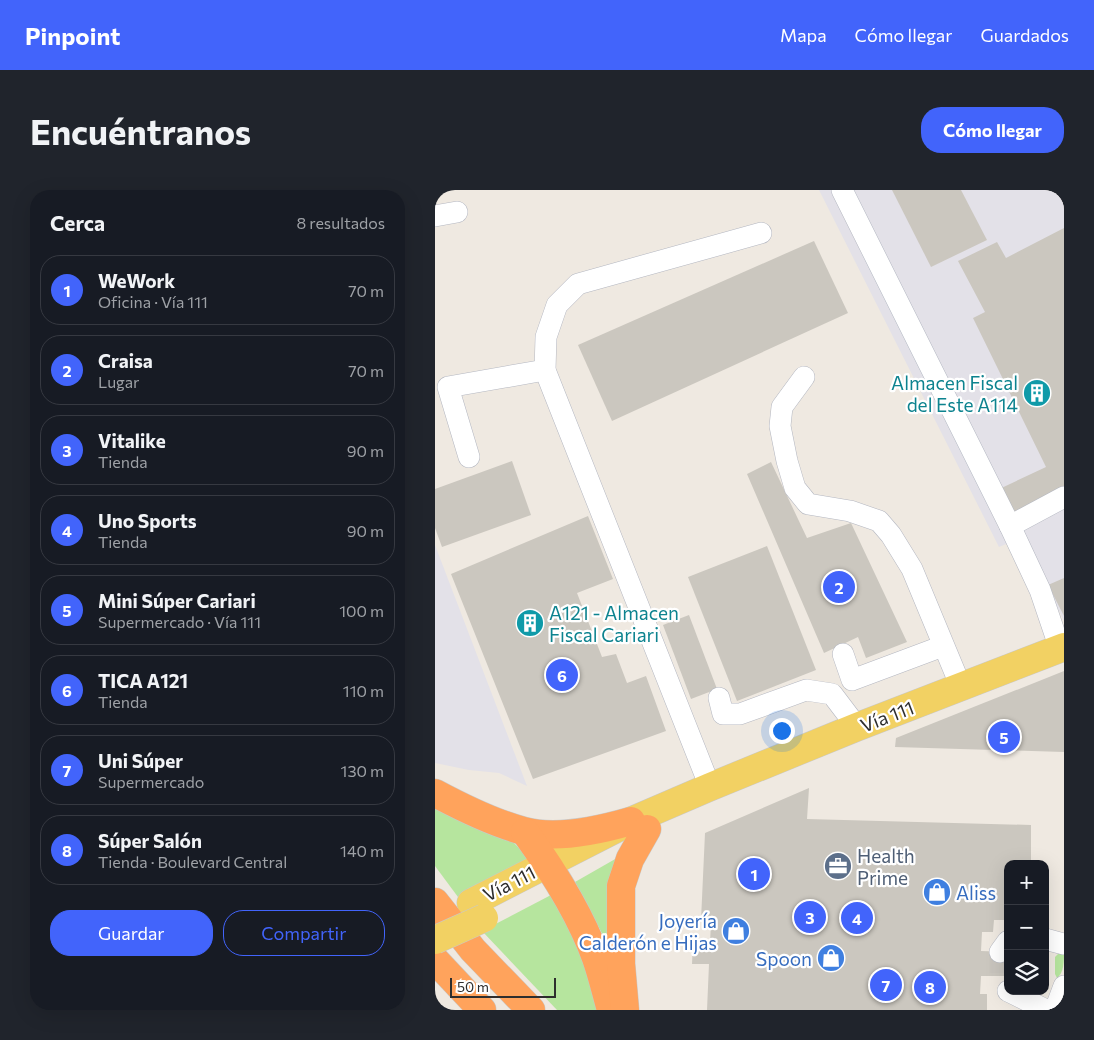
<!DOCTYPE html>
<html lang="es">
<meta charset="utf-8">
<style>
:root{--surface:#171b24;--page:#20242c;--text:#f1f3f6;--muted:#9ea1a6;--line:#363941;--accent:#4264fb}
body{margin:0;font-family:Commissioner,sans-serif;background:var(--page);color:var(--text)}
.controls{position:absolute;right:15px;bottom:15px;display:grid;overflow:hidden;border-radius:10px;box-shadow:0 5px 20px #0002}
.controls button{width:45px;height:45px;display:grid;place-items:center;padding:0;border:0;border-bottom:1px solid var(--line);background:var(--surface);color:var(--text);font:25px sans-serif}
.scale{position:absolute;left:15px;bottom:12px;width:106px;box-sizing:border-box;padding-left:5px;border:2px solid #2e2e2e;border-top:0;font-size:14px;line-height:18px;white-space:nowrap;color:#2e2e2e;-webkit-text-stroke:4px #fff;paint-order:stroke}
.you{position:absolute;left:346px;top:540px;width:18px;height:18px;margin:-12px;border:4px solid #fff;border-radius:50%;background:#1a73e8;box-shadow:0 0 0 8px #1a73e833}
.badge{display:grid;place-items:center;width:32px;height:32px;border-radius:50%;background:var(--accent);color:#fff;font-size:16px;font-weight:700}
.pin{position:absolute;translate:-50% -50%;border:2px solid #fff;box-shadow:0 1px 5px #0006}
.list{margin:0;padding:0;list-style:none}
h2{display:flex;justify-content:space-between;align-items:center;height:65px;margin:0;padding:0 20px;font-size:21px}
h2 small{font-size:16px;font-weight:400;color:var(--muted)}
.list li{display:grid;grid-template-columns:32px 1fr auto;gap:15px;align-items:center;box-sizing:border-box;height:70px;margin:0 10px 10px;padding:0 10px;border:1px solid var(--line);border-radius:20px}
.list b{display:block;font-size:19px;white-space:nowrap}
.list p{margin:0;font-size:16px;white-space:nowrap;color:var(--muted)}
.list em{font-size:16px;font-style:normal;color:var(--muted)}
.actions{display:flex;gap:10px;padding:15px 20px}
.actions a{flex:1;padding:11px 0;border:1px solid var(--accent);border-radius:20px;text-align:center;font-size:18px;color:var(--accent)}
.actions .main{background:var(--accent);color:#fff}
.icon{flex:none;width:28px;height:28px;fill:none;stroke:currentColor;stroke-width:2;stroke-linecap:round;stroke-linejoin:round}
.map{position:relative;flex:none;width:629px;height:820px;overflow:hidden;border-radius:20px}
header{display:flex;align-items:center;gap:30px;box-sizing:border-box;height:70px;padding:0 25px;background:var(--accent);color:#fff}
header strong{font-size:24px}
nav{display:flex;gap:28px;margin-inline-start:auto;font-size:18px}
.intro{display:flex;align-items:center;justify-content:space-between;box-sizing:border-box;height:120px;padding:0 30px}
h1{margin:0;font-size:35px}
.button{padding:12px 22px;border-radius:20px;background:var(--accent);color:#fff;font-size:18px;font-weight:700}
main{display:flex;gap:30px;padding:0 30px}
aside{flex:1;background:var(--surface);border-radius:20px;box-shadow:0 5px 20px #0002}
.map>svg:first-child{display:block}
.industrial{fill:#e3e1e8}
.green{fill:#b6e59e}
.building{fill:#cbc7bf}
.lines{fill:none;stroke-linecap:round;stroke-linejoin:round}
.minor-tunnel{stroke:#c8c4bd;stroke-width:21;stroke-dasharray:21 11;stroke-linecap:butt}
.minor-casing{stroke:#b4b7c1;stroke-width:22}
.major-casing{stroke:#c9c9c9;stroke-width:29}
.highway-casing{stroke:#c9c9c9;stroke-width:29}
.minor{stroke:#fff;stroke-width:21}
.major{stroke:#f2d163;stroke-width:28}
.highway{stroke:#ffa35c;stroke-width:28}
.major-bridge-casing{stroke:#c9c9c9;stroke-width:29;stroke-linecap:butt}
.major-bridge{stroke:#f2d163;stroke-width:28}
.labels{text-anchor:middle;dominant-baseline:central;stroke-width:4.5;stroke-linejoin:round;paint-order:stroke}
.culture-label{font-size:19px;fill:#0d838f;stroke:#fff;text-anchor:end}
.street-label{font-size:19px;fill:#2e2e2e;stroke:#fff}
.service-label{font-size:19px;fill:#4e5e75;stroke:#fff;text-anchor:start}
.shop-label{font-size:19px;fill:#366cbe;stroke:#fff;text-anchor:end}
</style>
<header>
<strong>Pinpoint</strong>
<nav><a>Mapa</a><a>Cómo llegar</a><a>Guardados</a></nav>
</header>
<div class="intro"><h1>Encuéntranos</h1><a class="button">Cómo llegar</a></div>
<main>
<aside>
<h2>Cerca<small>8 resultados</small></h2>
<ul class="list">
<li><span class="badge">1</span><div><b>WeWork</b><p>Oficina · Vía 111</p></div><em>70 m</em></li>
<li><span class="badge">2</span><div><b>Craisa</b><p>Lugar</p></div><em>70 m</em></li>
<li><span class="badge">3</span><div><b>Vitalike</b><p>Tienda</p></div><em>90 m</em></li>
<li><span class="badge">4</span><div><b>Uno Sports</b><p>Tienda</p></div><em>90 m</em></li>
<li><span class="badge">5</span><div><b>Mini Súper Cariari</b><p>Supermercado · Vía 111</p></div><em>100 m</em></li>
<li><span class="badge">6</span><div><b>TICA A121</b><p>Tienda</p></div><em>110 m</em></li>
<li><span class="badge">7</span><div><b>Uni Súper</b><p>Supermercado</p></div><em>130 m</em></li>
<li><span class="badge">8</span><div><b>Súper Salón</b><p>Tienda · Boulevard Central</p></div><em>140 m</em></li>
</ul>
<div class="actions"><a class="main">Guardar</a><a>Compartir</a></div>
</aside>
<div class="map">
<svg width="629" height="820" viewBox="0 0 629 820">
<rect width="100%" height="100%" fill="#efe9e1"/>
<!-- industrial -->
<g class="industrial">
<path d="M 384,0 L 629,0 L 629,431 L 588,347 L 564,357 Z"/>
<path d="M 0,355 L 92,596 L 64,583 L 34,580 L 0,573 Z"/>
</g>
<!-- green -->
<g class="green">
<path d="M 0,614 L 73,647 L 85,659 L 94,670 L 93,675 L 23,707 L 0,676 Z"/>
<path d="M 182,668 L 172,753 L 140,692 Z"/>
<path d="M 116,705 L 128,722 L 167,820 L 122,820 L 47,741 Z"/>
<path d="M 625,762 L 629,762 C 629,771 629,783 622,788 L 620,784 L 620,767 Z"/>
</g>
<!-- building -->
<g class="building">
<path d="M 457,0 L 526,0 L 552,50 L 496,77 Z"/>
<path d="M 629,38 L 629,298 L 573,326 L 560,301 L 611,277 L 538,128 L 550,122 L 523,71 L 562,52 L 571,68 Z"/>
<path d="M 379,51 L 413,123 L 177,231 L 143,155 Z"/>
<path d="M 77,271 L 96,325 L 7,357 L 0,338 L 0,299 Z"/>
<path d="M 336,272 L 372,348 L 416,333 L 472,452 L 431,468 L 423,447 L 389,463 L 312,284 Z"/>
<path d="M 153,326 L 178,389 L 142,403 L 167,467 L 181,464 L 192,493 L 211,486 L 231,541 L 98,589 L 16,384 Z"/>
<path d="M 332,356 L 381,480 L 302,511 L 253,387 Z"/>
<path d="M 629,388 L 629,426 L 613,395 Z"/>
<path d="M 254,425 L 282,499 L 256,509 L 228,435 Z"/>
<path d="M 629,481 L 629,562 L 460,557 L 461,548 Z"/>
<path d="M 374,598 L 372,629 L 596,635 L 596,674 L 573,674 L 573,730 L 559,730 L 558,742 L 547,742 L 546,761 L 573,762 L 573,786 L 546,786 L 545,804 L 552,804 L 552,820 L 272,820 L 274,774 L 257,774 L 258,753 L 275,754 L 276,731 L 266,730 L 270,643 Z"/>
</g>
<g class="lines">
<!-- minor-tunnel -->
<path class="minor-tunnel" d="M 565,762 L 565,786"/>
<defs>
<g id="minor">
<path d="M 407,0 L 575,336 L 605,400 L 625,459"/>
<path d="M 0,26 L 22,22"/>
<path d="M 369,187 L 347,217 L 345,236 L 352,271 L 360,298 L 373,314 L 415,321 L 444,331 L 456,345 L 477,379 L 526,497"/>
<path d="M 34,267 L 13,197 L 110,180"/>
<path d="M 575,336 L 629,307"/>
<path d="M 408,464 L 417,490 L 508,456"/>
<path d="M 284,508 L 288,524 L 305,524 L 371,500 L 397,504 L 422,537"/>
<path d="M 275,597 L 110,180 L 111,147 L 122,115 L 143,94 L 326,43"/>
<path d="M 610,749 L 629,754"/>
<path d="M 565,762 L 573,751"/>
<path d="M 573,801 L 611,820"/>
<path d="M 620,820 L 629,796"/>
</g>
<path id="major" d="M 36,713 L 196,631 L 275,597 L 422,537 L 629,457"/>
<g id="highway">
<path d="M 0,603 C 28,618 58,633 89,641 C 121,650 165,640 196,631"/>
<path d="M 90,642 C 118,681 145,723 161,768 C 167,785 171,803 176,820"/>
<path d="M 0,712 L 38,760 L 96,820"/>
<path d="M 0,770 L 47,820"/>
<path d="M 190,820 L 186,774 L 186,696 L 195,669 L 212,639"/>
</g>
</defs>
<!-- minor casing -->
<use href="#minor" class="minor-casing"/>
<!-- major casing -->
<use href="#major" class="major-casing"/>
<!-- highway casing -->
<use href="#highway" class="highway-casing"/>
<!-- minor -->
<use href="#minor" class="minor"/>
<!-- major -->
<use href="#major" class="major"/>
<!-- highway -->
<use href="#highway" class="highway"/>
<defs>
<path id="major-bridge" d="M 0,750 L 49,728"/>
</defs>
<!-- major-bridge casing -->
<use href="#major-bridge" class="major-bridge-casing"/>
<!-- major-bridge -->
<use href="#major-bridge" class="major-bridge"/>
</g>
<!-- icons -->
<defs>
<symbol id="building-disc" viewBox="-11 -11 22 22"><circle r="9.5" fill="#0f9aa8" stroke="#fff"/><path d="M-4-6H4V6H1V3H-1V6H-4ZM-2.5-4.3h1.7v1.8h-1.7ZM.8-4.3h1.7v1.8H.8ZM-2.5-1h1.7V.8h-1.7ZM.8-1h1.7V.8H.8Z" fill="#fff"/></symbol>
<symbol id="office-disc" viewBox="-11 -11 22 22"><circle r="9.5" fill="#5c6f8a" stroke="#fff"/><path d="M-6-3h4V-5.5h4V-3h4V5H-6ZM-1-4.5V-3h2v-1.5ZM-6 0V1H6V0Z" fill="#fff"/></symbol>
<symbol id="shop-disc" viewBox="-11 -11 22 22"><circle r="9.5" fill="#3f7fe0" stroke="#fff"/><path d="M-5-2.5h2.3a2.7 3.5 0 0 1 5.4 0H5L5.5 6h-11ZM-1.5-2.5h3a1.5 2.3 0 0 0-3 0Z" fill="#fff"/></symbol>
</defs>
<g fill-rule="evenodd">
<use href="#building-disc" x="586" y="187" width="32" height="32"/>
<use href="#building-disc" x="79" y="417" width="32" height="32"/>
<use href="#office-disc" x="387" y="660" width="32" height="32"/>
<use href="#shop-disc" x="486" y="686" width="32" height="32"/>
<use href="#shop-disc" x="285" y="725" width="32" height="32"/>
<use href="#shop-disc" x="380" y="752" width="32" height="32"/>
</g>
<g class="labels">
<!-- culture labels -->
<g class="culture-label">
<text x="583" y="192">Almacen Fiscal<tspan x="583" dy="22">del Este A114</tspan></text>
<text x="114" y="422" text-anchor="start">A121 - Almacen<tspan x="114" dy="22">Fiscal Cariari</tspan></text>
</g>
<!-- street labels -->
<g class="street-label">
<text transform="translate(452 526) rotate(-21)">Vía 111</text>
<text transform="translate(74 693) rotate(-27)">Vía 111</text>
</g>
<!-- service labels -->
<g class="service-label">
<text x="422" y="665">Health<tspan x="422" dy="22">Prime</tspan></text>
</g>
<!-- shop labels -->
<g class="shop-label">
<text x="521" y="702" text-anchor="start">Aliss</text>
<text x="282" y="730">Joyería<tspan x="282" dy="22">Calderón e Hijas</tspan></text>
<text x="377" y="768">Spoon</text>
</g>
</g>
</svg>
<div class="controls">
<button>+</button>
<button>−</button>
<button><svg class="icon" aria-label="layers" viewBox="0 0 24 24"><path d="M12 4l9 5-9 5-9-5zM3 14l9 5 9-5"/></svg></button>
</div>
<div class="scale">50 m</div>
<div class="you"></div>
<div class="pin badge" style="left:319px;top:684px">1</div>
<div class="pin badge" style="left:404px;top:397px">2</div>
<div class="pin badge" style="left:375px;top:727px">3</div>
<div class="pin badge" style="left:422px;top:728px">4</div>
<div class="pin badge" style="left:569px;top:547px">5</div>
<div class="pin badge" style="left:127px;top:485px">6</div>
<div class="pin badge" style="left:451px;top:795px">7</div>
<div class="pin badge" style="left:495px;top:797px">8</div>
</div>
</main>
